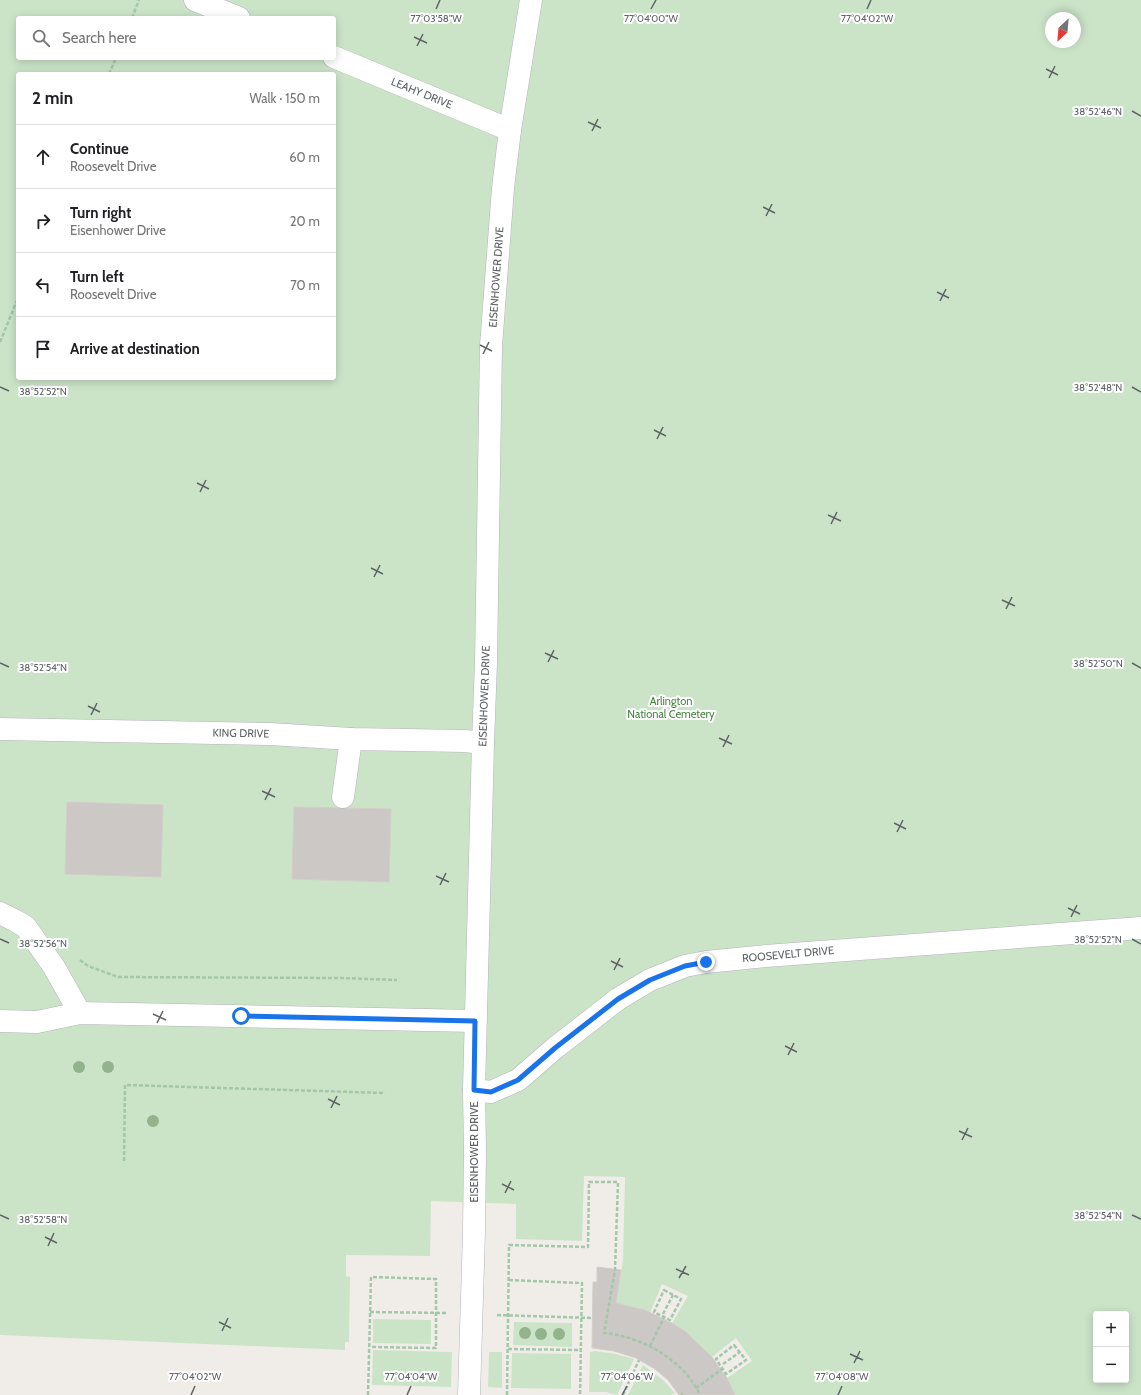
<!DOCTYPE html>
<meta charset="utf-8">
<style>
:root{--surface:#fff;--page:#f6f6f6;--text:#202124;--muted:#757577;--line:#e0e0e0}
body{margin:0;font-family:Cabin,sans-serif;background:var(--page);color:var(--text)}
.controls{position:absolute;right:12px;bottom:12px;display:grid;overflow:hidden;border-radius:4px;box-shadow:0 2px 10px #0003}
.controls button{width:36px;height:36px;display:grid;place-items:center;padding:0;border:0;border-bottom:1px solid var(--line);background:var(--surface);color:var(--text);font:20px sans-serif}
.compass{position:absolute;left:1045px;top:12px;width:36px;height:36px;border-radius:50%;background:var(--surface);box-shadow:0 2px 10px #0003;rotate:206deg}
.stop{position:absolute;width:12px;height:12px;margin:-9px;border:3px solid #1a73e8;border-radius:50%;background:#fff}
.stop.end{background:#1a73e8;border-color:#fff;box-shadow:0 1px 4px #0008}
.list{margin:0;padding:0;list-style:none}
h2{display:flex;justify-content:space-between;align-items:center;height:52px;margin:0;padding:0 16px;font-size:17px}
h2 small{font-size:13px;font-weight:400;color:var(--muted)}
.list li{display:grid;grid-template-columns:26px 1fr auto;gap:12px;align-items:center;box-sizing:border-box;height:64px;padding:0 16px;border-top:1px solid var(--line)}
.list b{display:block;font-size:15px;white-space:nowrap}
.list p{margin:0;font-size:13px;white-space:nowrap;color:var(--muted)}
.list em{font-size:13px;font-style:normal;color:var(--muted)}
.icon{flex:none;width:22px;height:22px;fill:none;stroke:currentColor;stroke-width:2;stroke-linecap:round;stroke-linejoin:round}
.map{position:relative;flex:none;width:1141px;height:1395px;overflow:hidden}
.search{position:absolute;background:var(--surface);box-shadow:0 2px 10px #0003;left:16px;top:16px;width:320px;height:44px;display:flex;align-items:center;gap:10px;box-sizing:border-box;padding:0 14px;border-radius:4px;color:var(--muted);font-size:15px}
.panel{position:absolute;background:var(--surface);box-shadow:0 2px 10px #0003;left:16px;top:72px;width:320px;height:308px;border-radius:4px}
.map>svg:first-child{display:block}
.green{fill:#cbe4c8;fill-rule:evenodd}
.building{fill:#cbc8c5;stroke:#d4cec7}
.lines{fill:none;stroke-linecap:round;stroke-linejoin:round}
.minor-casing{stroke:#b3b5b8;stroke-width:23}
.path{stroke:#a3c7a9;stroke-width:2.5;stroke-dasharray:4 2;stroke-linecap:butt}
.minor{stroke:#fff;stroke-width:22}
.tree{fill:#92b38c}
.route{stroke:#1a73e8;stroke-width:5}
.ticks{fill:none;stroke:#5f6366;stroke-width:1.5}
.labels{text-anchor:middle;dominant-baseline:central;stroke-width:4;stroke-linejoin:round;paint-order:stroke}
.street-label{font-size:11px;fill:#5f6366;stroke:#fff}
.park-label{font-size:11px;fill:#458440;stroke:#fff}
.ticks-label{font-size:10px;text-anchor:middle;fill:#5f6366;stroke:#fff;stroke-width:4;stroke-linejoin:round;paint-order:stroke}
</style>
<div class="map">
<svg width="1141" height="1395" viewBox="0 0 1141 1395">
<rect width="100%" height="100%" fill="#f0ede8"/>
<!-- green -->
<g class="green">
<path d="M 0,0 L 1141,0 L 1141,1395 L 735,1395 L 727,1378 L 752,1361 L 736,1338 L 712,1357 L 692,1337 L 672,1323 L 688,1296 L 662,1284 L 650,1313 L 639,1308 L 616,1303 L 623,1260 L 625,1177 L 584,1176 L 582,1241 L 516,1239 L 516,1204 L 431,1201 L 430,1256 L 346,1255 L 346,1276 L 350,1277 L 349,1342 L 345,1342 L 345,1350 L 0,1335 ZM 18,18 L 334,18 L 334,58 L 18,58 ZM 1051,18 L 1075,18 L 1075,42 L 1051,42 ZM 18,74 L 334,74 L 334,378 L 18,378 ZM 1096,1314 L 1126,1314 L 1126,1380 L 1096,1380 Z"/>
<path d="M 373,1319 L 431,1320 L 431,1344 L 373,1343 Z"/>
<path d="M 514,1322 L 572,1323 L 572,1347 L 513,1345 Z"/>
<path d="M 373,1350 L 452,1352 L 451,1387 L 372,1385 Z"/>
<path d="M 595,1351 L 616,1354 L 634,1359 L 617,1395 L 606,1392 L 589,1392 L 590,1352 Z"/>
<path d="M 489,1352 L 502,1352 L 502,1388 L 488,1387 Z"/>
<path d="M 512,1353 L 571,1354 L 571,1389 L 511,1388 Z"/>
<path d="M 643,1365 L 663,1380 L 675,1393 L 671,1395 L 628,1395 Z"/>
</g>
<!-- building -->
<g class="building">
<path d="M 67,802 L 163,805 L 161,877 L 65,874 Z"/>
<path d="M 294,807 L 391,809 L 389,882 L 292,879 Z"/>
<path d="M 597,1267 L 621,1270 L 616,1303 L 645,1310 L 672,1323 L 686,1332 L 712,1357 L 727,1378 L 735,1395 L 679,1395 L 668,1380 L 655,1369 L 636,1358 L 614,1351 L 592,1348 L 593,1282 L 597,1282 Z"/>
</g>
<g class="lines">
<defs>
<g id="minor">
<path d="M 195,0 L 239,18"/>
<path d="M 334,57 L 510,130"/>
<path d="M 0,729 L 270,734 L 351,739 L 465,741 L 483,743"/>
<path d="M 343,797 L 351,739"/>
<path d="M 0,913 L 16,921 L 26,927 L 54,967 L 80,1013"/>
<path d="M 0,1021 L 37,1022 L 80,1013 L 475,1021"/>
<path d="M 474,1090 L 491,1092 L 518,1080 L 555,1048 L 618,999 L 650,980 L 685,966 L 706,962 L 766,956 L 1141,928"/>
<path d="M 469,1395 L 474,1232 L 475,1150 L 474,1090 L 483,743 L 486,662 L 491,346 L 503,188 L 510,130 L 531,0"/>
</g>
</defs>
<!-- minor casing -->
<use href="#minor" class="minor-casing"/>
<!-- path -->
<g class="path">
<path d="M 132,18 L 139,0"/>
<path d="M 109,74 L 116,58"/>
<path d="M 0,342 L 18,298"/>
<path d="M 80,960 L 88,966 L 118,977 L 342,978 L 397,980"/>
<path d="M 124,1161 L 125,1085 L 385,1093"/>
<path d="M 509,1280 L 582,1283 L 580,1395"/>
<path d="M 664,1290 L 681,1299 L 670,1320 L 654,1312 Z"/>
<path d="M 370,1312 L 447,1313"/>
<path d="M 663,1314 L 673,1295"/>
<path d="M 497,1315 L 592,1318"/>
<path d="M 734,1345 L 746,1360 L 726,1374 L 716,1359 Z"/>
<path d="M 650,1346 L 664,1317"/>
<path d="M 508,1349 L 581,1350"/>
<path d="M 723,1364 L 740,1352"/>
<path d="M 696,1388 L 722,1369"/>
<path d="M 368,1395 L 371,1277 L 436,1279 L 436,1348 L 370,1347"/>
<path d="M 507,1395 L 509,1245 L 588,1247 L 589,1182 L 618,1182 L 615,1270 L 604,1333 C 641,1336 684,1360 700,1395"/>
<path d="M 623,1395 L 639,1360"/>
<path d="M 681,1395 L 683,1394"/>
</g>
<!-- minor -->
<use href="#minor" class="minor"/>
</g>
<!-- trees -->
<g class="tree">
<circle cx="79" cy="1067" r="6"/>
<circle cx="108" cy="1067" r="6"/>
<circle cx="153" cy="1121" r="6"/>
<circle cx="525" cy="1333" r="6"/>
<circle cx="541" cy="1334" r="6"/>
<circle cx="559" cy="1334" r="6"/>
</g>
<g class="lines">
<!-- route -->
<path class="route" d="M 241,1016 L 475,1021 L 474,1090 L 491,1092 L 518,1080 L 555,1048 L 618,999 L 650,980 L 685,966 L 706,962"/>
</g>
<!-- ticks -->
<path class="ticks" d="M 436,9 L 440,0M 651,9 L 656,0M 867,9 L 871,0M 414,37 L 427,43M 417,46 L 423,34M 1046,69 L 1058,75M 1049,78 L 1055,66M 1132,111 L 1141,116M 588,122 L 601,128M 592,131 L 598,119M 763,207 L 775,213M 766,216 L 772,204M 937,292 L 949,298M 940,301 L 946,289M 480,345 L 492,351M 483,354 L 489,342M 0,387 L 9,391M 1132,387 L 1141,392M 654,430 L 666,436M 657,439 L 663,427M 197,483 L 209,489M 200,492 L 206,480M 828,515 L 841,521M 831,524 L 837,512M 371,568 L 383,574M 374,577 L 380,565M 1002,600 L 1015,606M 1006,609 L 1012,597M 545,653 L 558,659M 548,662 L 554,650M 0,663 L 9,667M 1132,663 L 1141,668M 88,706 L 100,712M 91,715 L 97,703M 719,738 L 732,744M 723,747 L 729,735M 262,791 L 275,797M 265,800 L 271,788M 894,823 L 906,829M 897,832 L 903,820M 436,876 L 449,882M 440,885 L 446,873M 1068,908 L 1080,914M 1071,917 L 1077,905M 0,939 L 9,943M 1132,939 L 1141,944M 611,961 L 623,967M 614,970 L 620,958M 153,1014 L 166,1020M 157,1023 L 163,1011M 785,1046 L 797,1052M 788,1055 L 794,1043M 328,1099 L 340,1105M 331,1108 L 337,1096M 959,1131 L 972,1137M 962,1140 L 968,1128M 502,1184 L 514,1190M 505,1193 L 511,1181M 0,1215 L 9,1219M 1132,1215 L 1141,1219M 45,1237 L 57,1243M 48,1246 L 54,1233M 676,1269 L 689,1275M 679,1278 L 686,1266M 219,1322 L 231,1328M 222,1331 L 228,1318M 850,1354 L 863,1360M 854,1363 L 860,1351M 191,1395 L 195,1386M 407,1395 L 411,1386M 622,1395 L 627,1386M 838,1395 L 842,1386"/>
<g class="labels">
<!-- street labels -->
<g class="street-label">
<text transform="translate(422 93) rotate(22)">LEAHY DRIVE</text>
<text transform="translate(496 277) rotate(-86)">EISENHOWER DRIVE</text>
<text transform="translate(484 696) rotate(-88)">EISENHOWER DRIVE</text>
<text transform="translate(241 733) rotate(1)">KING DRIVE</text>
<text transform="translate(788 954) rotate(-5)">ROOSEVELT DRIVE</text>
<text transform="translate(474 1152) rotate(-90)">EISENHOWER DRIVE</text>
</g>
<!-- park labels -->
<g class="park-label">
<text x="671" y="701">Arlington<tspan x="671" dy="13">National Cemetery</tspan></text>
</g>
</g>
<g class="ticks-label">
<text x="436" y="22">77°03'58"W</text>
<text x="651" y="22">77°04'00"W</text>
<text x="867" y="22">77°04'02"W</text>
<text x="1098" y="115">38°52'46"N</text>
<text x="1098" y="391">38°52'48"N</text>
<text x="43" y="395">38°52'52"N</text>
<text x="1098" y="667">38°52'50"N</text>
<text x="43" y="671">38°52'54"N</text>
<text x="1098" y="943">38°52'52"N</text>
<text x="43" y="947">38°52'56"N</text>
<text x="1098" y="1219">38°52'54"N</text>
<text x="43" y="1223">38°52'58"N</text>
<text x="195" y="1380">77°04'02"W</text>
<text x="411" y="1380">77°04'04"W</text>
<text x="627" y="1380">77°04'06"W</text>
<text x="842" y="1380">77°04'08"W</text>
</g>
</svg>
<div class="controls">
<button>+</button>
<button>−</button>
</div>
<svg class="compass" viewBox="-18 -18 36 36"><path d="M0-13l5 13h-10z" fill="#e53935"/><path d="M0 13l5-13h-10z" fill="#757577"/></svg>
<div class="stop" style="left:241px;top:1016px"></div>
<div class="stop end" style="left:706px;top:962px"></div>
<div class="search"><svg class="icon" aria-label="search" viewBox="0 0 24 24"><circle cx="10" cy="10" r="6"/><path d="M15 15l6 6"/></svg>Search here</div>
<section class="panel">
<h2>2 min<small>Walk · 150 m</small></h2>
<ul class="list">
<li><svg class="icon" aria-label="ahead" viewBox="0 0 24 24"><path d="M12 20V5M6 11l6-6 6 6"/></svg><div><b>Continue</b><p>Roosevelt Drive</p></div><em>60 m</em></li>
<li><svg class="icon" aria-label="right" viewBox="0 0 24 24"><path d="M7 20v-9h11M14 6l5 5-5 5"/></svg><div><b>Turn right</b><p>Eisenhower Drive</p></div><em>20 m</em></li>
<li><svg class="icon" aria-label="left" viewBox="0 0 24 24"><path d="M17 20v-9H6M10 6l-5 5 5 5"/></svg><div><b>Turn left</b><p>Roosevelt Drive</p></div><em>70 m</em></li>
<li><svg class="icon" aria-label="arrive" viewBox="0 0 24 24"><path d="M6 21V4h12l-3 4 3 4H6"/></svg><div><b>Arrive at destination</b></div></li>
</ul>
</section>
</div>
